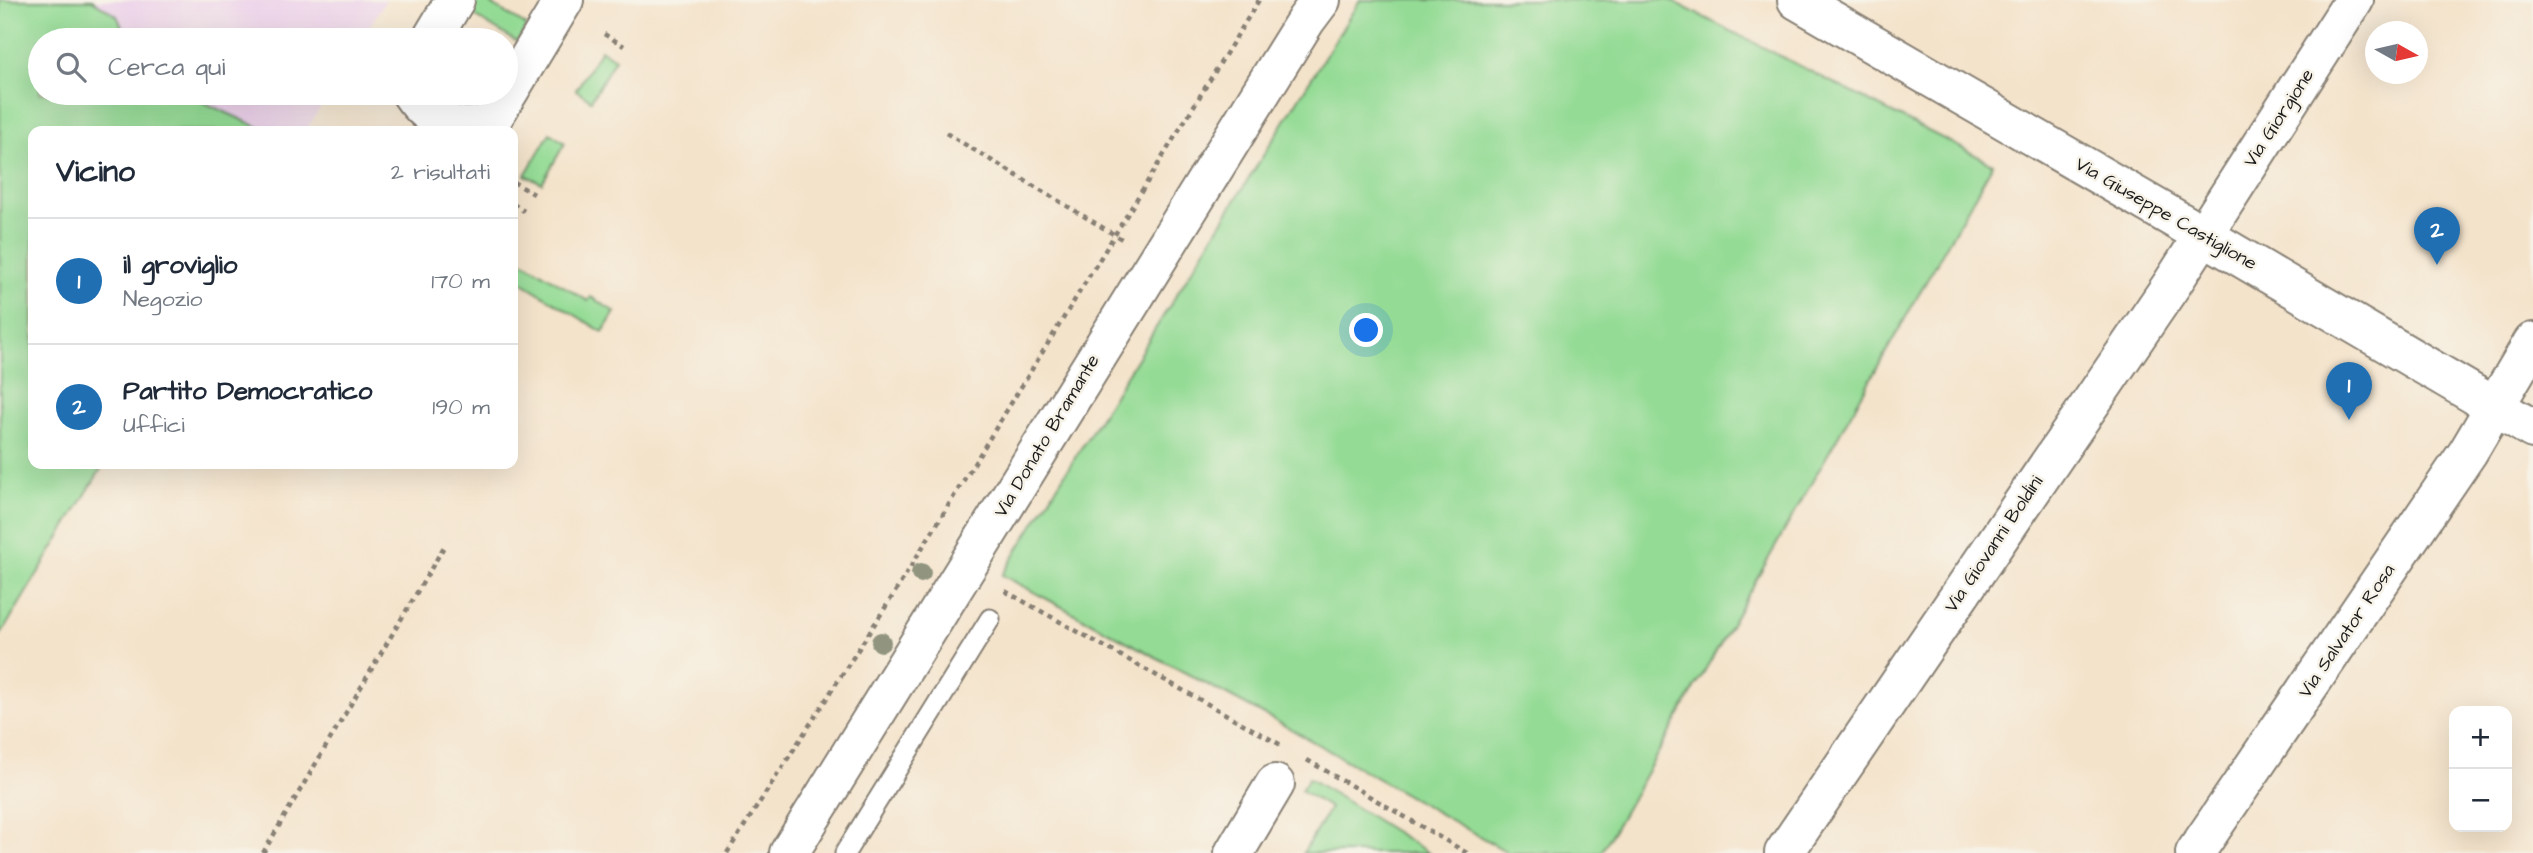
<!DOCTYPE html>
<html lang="it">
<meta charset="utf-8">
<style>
:root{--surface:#fff;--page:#f6f6f7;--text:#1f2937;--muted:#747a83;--line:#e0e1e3;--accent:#1f6fb2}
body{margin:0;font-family:"Architects Daughter",sans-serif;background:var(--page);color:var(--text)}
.controls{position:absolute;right:21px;bottom:21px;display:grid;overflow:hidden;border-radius:14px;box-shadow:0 7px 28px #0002}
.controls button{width:63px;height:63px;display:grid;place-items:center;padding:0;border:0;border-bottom:2px solid var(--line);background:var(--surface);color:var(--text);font:35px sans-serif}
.compass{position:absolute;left:2365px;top:21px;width:63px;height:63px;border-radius:50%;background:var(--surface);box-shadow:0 7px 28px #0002;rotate:98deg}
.you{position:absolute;left:1367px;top:331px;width:24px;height:24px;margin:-18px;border:5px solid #fff;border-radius:50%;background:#1a73e8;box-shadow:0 0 0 10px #1a73e833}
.badge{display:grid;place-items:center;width:46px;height:46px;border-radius:50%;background:var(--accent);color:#fff;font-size:23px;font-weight:700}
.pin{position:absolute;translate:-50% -58px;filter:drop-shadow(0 2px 4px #0008)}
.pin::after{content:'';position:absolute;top:37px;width:24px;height:21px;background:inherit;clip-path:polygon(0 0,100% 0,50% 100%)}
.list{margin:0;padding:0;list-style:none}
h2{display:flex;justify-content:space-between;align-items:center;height:91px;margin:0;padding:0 28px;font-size:30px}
h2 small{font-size:23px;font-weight:400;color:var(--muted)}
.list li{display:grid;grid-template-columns:46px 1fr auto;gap:21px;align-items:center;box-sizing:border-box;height:126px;padding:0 28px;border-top:2px solid var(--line)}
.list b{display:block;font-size:26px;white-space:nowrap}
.list p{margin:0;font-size:23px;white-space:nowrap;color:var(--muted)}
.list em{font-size:23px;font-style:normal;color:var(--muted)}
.icon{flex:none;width:38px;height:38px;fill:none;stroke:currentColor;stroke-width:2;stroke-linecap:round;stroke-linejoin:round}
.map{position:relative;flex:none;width:2533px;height:853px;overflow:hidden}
.search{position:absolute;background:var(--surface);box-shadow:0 7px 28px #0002;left:28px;top:28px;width:490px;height:77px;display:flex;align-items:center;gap:18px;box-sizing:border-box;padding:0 24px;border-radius:38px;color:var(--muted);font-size:26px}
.panel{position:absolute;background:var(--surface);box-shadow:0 7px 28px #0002;left:28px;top:126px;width:490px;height:343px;border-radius:14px}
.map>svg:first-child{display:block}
.built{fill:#ecd1ea}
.green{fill:#94db95;stroke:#587c58;stroke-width:2}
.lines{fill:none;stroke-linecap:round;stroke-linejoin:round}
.service-casing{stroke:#888074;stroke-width:23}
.minor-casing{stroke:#888074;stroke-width:42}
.path{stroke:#888074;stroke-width:4.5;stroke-dasharray:5 5;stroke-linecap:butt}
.service{stroke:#fff;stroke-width:19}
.minor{stroke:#fff;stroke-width:38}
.tree{fill:#91957f}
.labels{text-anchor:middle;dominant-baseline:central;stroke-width:5;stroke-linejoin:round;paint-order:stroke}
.street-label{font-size:19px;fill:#1c1c1c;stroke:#f7f3e8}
</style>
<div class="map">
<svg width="2533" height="853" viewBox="0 0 2533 853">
<rect width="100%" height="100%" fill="#f7f3e8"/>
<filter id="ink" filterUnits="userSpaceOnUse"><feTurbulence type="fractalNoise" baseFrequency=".0143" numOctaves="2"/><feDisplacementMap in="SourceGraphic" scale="14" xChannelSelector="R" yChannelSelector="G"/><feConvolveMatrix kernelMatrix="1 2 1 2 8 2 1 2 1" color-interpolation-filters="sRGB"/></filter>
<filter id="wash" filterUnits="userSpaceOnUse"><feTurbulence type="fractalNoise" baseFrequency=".00686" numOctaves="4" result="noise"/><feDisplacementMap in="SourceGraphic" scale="28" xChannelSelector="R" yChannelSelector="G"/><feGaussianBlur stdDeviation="1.57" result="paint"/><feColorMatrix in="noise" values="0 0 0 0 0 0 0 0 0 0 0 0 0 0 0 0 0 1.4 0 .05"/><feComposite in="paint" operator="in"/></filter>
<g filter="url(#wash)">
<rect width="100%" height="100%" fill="#f4e3cb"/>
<!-- built -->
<g class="built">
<path d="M 92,0 L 386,0 L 361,40 L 128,40 L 117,16 Z"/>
<path d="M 183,93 L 329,93 L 306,131 L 267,131 Z"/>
</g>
<!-- green -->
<g class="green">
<path d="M 0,0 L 92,0 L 117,16 L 128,40 L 40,40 L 40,93 L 183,93 L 267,131 L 33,131 L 33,464 L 104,464 L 0,636 Z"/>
<path d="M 474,0 L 484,0 L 527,26 L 517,42 L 468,12 Z"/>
<path d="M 1360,0 L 1670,0 L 1993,164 L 1601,853 L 1509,853 L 1287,727 L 1002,575 Z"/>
<path d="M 601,50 L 615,59 L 591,100 L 576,90 Z"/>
<path d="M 550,133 L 565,143 L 542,183 L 525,175 Z"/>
<path d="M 513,255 L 588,301 L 591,297 L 615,312 L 603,332 L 513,277 Z"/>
<path d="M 1309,778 L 1429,853 L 1303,853 L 1330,808 L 1301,790 Z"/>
</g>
</g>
<g filter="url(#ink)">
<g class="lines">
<defs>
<path id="service" d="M 845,853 L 990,619"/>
<g id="minor">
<path d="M 1797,0 L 2203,235 L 2533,429"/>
<path d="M 431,40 L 455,0"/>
<path d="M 411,93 C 429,120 461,136 491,121 L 564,0"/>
<path d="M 789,853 L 1306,20 L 1321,0"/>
<path d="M 1234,853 L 1275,784"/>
<path d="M 1784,853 L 2172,284 L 2354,0"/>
<path d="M 2195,853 L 2468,452 L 2533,342"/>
</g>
</defs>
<!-- service casing -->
<use href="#service" class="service-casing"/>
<!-- minor casing -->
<use href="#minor" class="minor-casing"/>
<!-- path -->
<g class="path">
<path d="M 604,34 L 624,46"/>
<path d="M 946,133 L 1125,241"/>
<path d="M 513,182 L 534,194"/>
<path d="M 513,204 L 524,211"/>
<path d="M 1005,591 L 1281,745"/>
<path d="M 1307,760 L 1467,853"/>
<path d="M 263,853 L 445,545"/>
<path d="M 727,853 L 892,597 L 1259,0"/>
</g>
<!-- service -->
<use href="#service" class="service"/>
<!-- minor -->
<use href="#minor" class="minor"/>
</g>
<!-- trees -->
<g class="tree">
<circle cx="921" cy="573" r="10"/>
<circle cx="881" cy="642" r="10"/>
</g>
</g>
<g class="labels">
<!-- street labels -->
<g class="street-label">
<text transform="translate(2279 118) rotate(-57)">Via Giorgione</text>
<text transform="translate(2166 214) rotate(30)">Via Giuseppe Castiglione</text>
<text transform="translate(1047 436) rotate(-59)">Via Donato Bramante</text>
<text transform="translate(1994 544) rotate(-56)">Via Giovanni Boldini</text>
<text transform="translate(2347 631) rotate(-56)">Via Salvator Rosa</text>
</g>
</g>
</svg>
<div class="controls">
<button>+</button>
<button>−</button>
</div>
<svg class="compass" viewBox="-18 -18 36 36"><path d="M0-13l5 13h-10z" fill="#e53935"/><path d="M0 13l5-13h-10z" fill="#747a83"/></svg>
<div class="you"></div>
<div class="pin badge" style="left:2349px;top:420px">1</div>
<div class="pin badge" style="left:2437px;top:265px">2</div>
<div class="search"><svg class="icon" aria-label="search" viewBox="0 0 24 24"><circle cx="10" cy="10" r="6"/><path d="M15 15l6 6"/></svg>Cerca qui</div>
<section class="panel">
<h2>Vicino<small>2 risultati</small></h2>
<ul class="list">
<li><span class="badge">1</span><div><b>il groviglio</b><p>Negozio</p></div><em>170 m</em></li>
<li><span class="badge">2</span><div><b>Partito Democratico</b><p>Uffici</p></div><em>190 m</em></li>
</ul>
</section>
</div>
